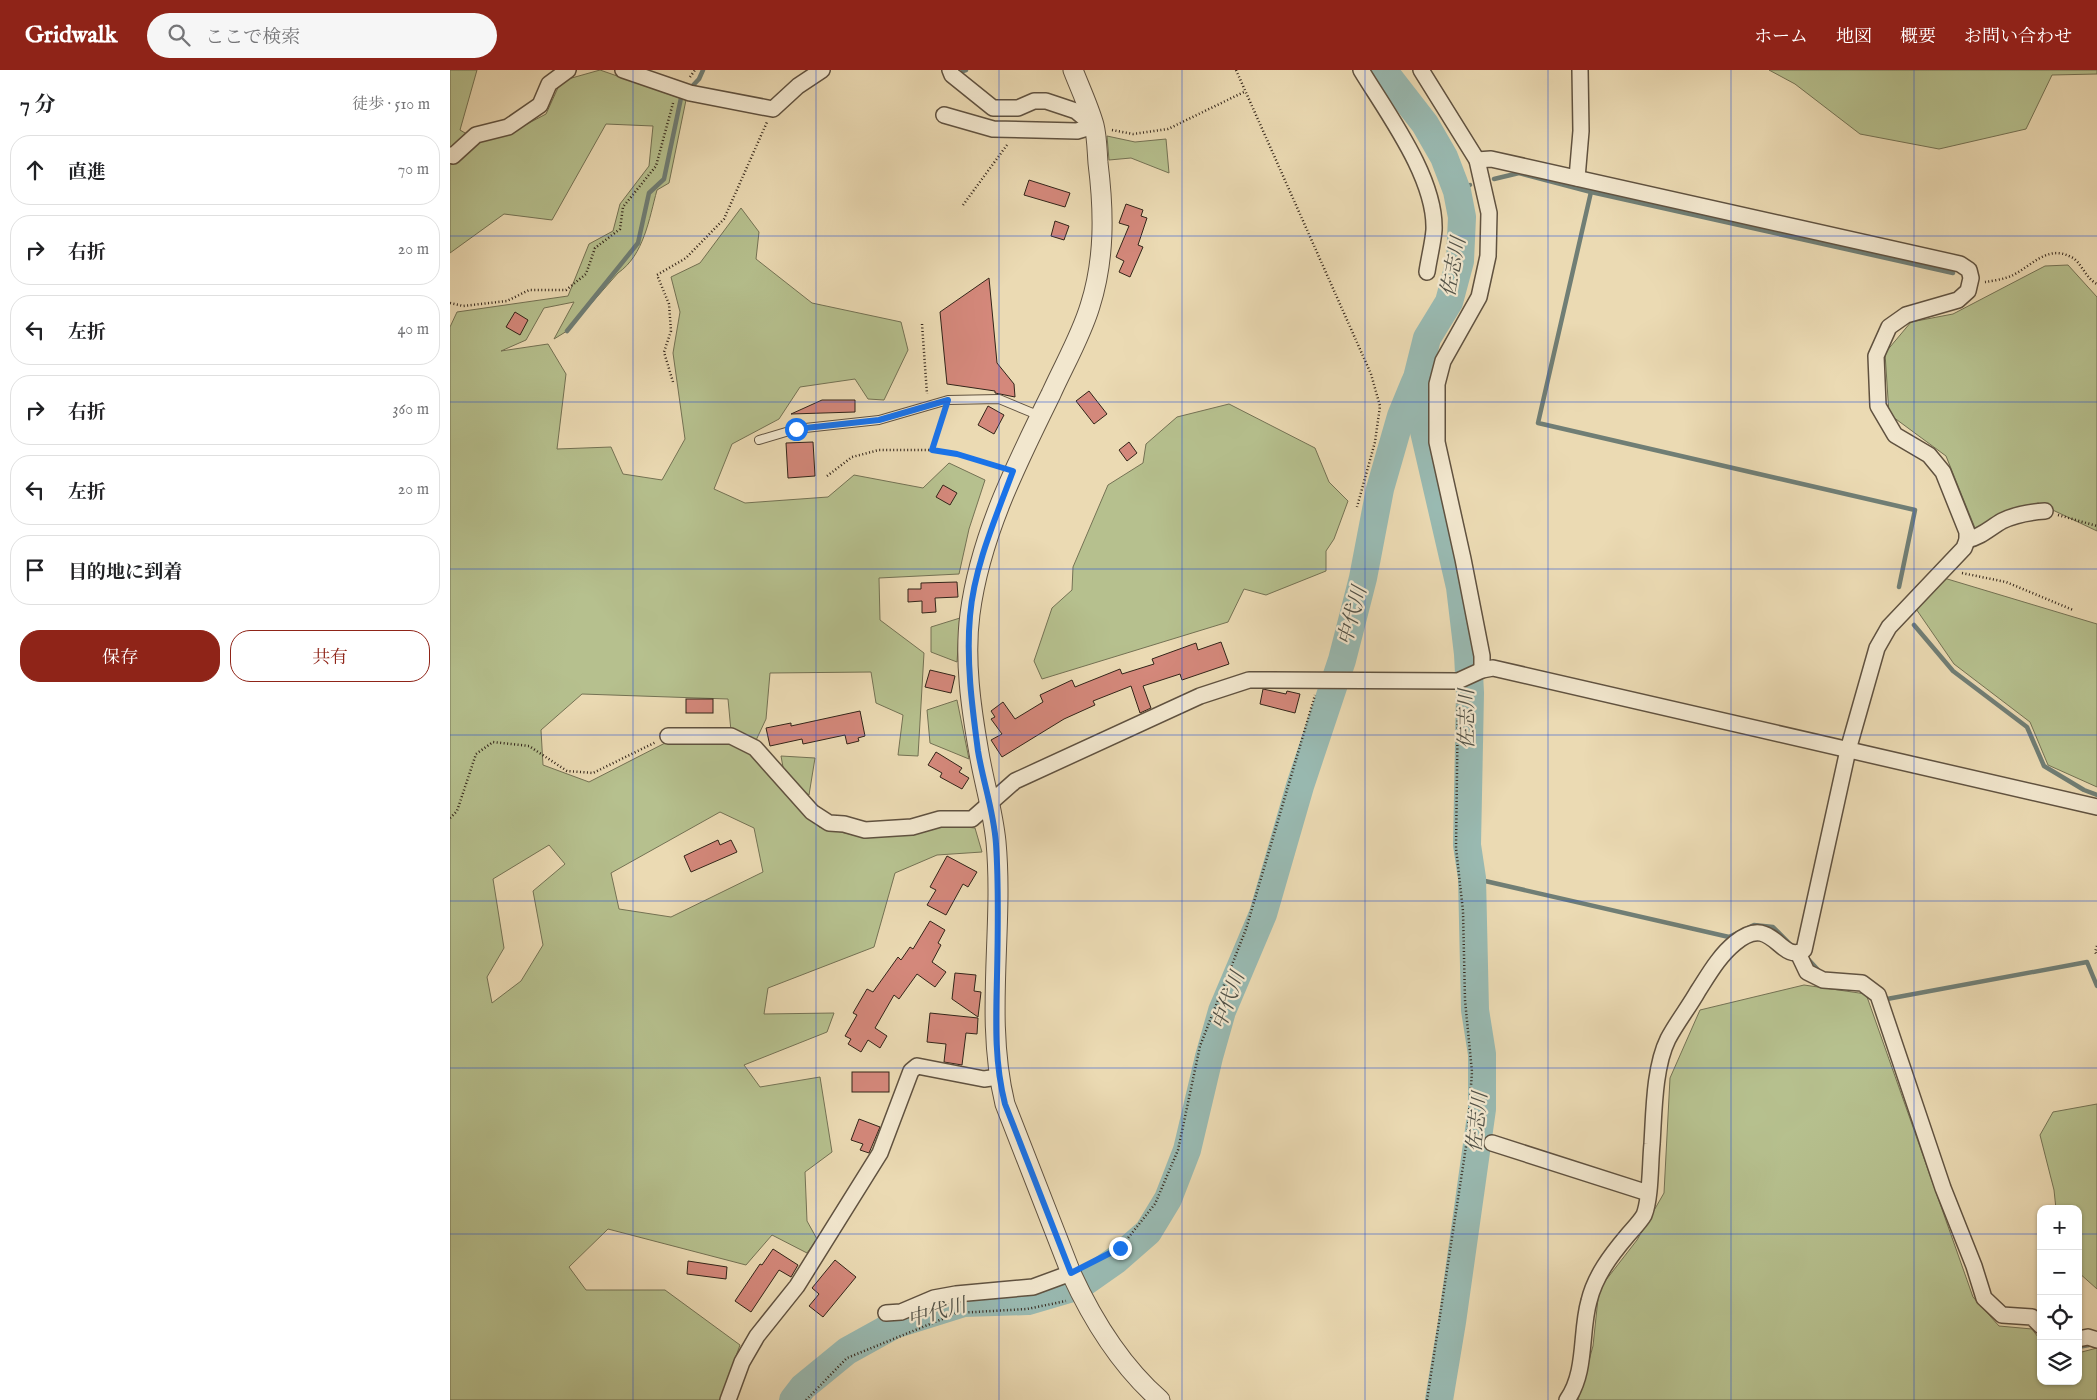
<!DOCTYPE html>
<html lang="ja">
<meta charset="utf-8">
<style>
:root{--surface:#fff;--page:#f6f6f6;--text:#202124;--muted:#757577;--line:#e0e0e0;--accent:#8f2418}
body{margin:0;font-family:"IM FELL English","Noto Serif JP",serif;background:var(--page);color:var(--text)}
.controls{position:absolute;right:15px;bottom:15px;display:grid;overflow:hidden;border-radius:10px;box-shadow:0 1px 4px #0004}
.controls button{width:45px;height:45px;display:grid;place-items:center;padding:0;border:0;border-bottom:1px solid var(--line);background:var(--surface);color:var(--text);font:25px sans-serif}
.stop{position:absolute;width:15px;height:15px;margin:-11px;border:4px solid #1a73e8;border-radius:50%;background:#fff}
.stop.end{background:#1a73e8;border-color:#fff;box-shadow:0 1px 5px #0008}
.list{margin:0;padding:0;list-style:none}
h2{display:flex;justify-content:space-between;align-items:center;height:65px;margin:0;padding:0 20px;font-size:21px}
h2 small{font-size:16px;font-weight:400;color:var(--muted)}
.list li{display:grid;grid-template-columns:32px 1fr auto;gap:15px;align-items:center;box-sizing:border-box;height:70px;margin:0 10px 10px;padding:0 10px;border:1px solid var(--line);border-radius:20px}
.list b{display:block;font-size:19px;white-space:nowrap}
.list em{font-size:16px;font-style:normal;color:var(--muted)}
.actions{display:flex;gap:10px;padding:15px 20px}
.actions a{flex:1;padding:11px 0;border:1px solid var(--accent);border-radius:20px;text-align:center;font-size:18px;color:var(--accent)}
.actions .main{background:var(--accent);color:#fff}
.icon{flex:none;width:28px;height:28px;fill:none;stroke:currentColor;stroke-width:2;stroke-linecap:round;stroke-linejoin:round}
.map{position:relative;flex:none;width:1647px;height:1330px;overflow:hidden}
header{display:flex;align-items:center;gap:30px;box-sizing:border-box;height:70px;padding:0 25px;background:var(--accent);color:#fff}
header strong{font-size:24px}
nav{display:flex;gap:28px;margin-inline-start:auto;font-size:18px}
.search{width:350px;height:45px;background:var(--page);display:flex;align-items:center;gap:12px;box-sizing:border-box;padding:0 18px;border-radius:28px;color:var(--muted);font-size:19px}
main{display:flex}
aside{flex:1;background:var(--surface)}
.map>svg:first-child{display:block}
.green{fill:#b6c08e;stroke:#747254;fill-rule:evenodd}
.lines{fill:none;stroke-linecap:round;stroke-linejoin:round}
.stream{stroke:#707e75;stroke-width:4.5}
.river{stroke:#99bab2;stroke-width:28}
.building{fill:#d4887b;stroke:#322419}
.service-casing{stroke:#605240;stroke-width:10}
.minor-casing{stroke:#605240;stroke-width:18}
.tertiary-casing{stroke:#605240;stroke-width:21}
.path{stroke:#322419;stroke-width:2.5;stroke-dasharray:1 2.5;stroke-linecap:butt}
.service{stroke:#f2e7ce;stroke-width:8}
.minor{stroke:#f2e7ce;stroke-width:15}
.tertiary{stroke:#f2e7ce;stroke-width:19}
.route{stroke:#1a73e8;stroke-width:6}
.grid{fill:none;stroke:#1d4ed8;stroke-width:1;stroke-opacity:0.55}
.labels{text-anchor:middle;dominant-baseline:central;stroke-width:4.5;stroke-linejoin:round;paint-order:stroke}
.water-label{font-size:20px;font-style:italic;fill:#515147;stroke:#f2e7ce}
</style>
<header>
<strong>Gridwalk</strong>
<div class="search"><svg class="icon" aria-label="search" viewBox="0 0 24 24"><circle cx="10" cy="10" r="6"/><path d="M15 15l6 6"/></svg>ここで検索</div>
<nav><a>ホーム</a><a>地図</a><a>概要</a><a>お問い合わせ</a></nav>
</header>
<main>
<aside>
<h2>7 分<small>徒歩 · 510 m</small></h2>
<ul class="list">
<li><svg class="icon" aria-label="ahead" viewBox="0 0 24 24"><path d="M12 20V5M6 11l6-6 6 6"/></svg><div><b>直進</b></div><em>70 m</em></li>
<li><svg class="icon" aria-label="right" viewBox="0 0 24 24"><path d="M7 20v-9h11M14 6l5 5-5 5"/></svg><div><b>右折</b></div><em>20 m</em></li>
<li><svg class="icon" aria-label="left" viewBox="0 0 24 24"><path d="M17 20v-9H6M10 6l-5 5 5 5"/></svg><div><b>左折</b></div><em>40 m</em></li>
<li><svg class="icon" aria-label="right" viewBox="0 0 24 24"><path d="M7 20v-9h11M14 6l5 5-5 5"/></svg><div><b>右折</b></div><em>360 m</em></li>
<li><svg class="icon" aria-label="left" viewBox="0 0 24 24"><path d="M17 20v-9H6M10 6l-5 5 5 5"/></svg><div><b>左折</b></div><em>20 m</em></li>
<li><svg class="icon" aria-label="arrive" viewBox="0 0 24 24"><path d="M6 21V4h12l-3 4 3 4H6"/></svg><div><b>目的地に到着</b></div></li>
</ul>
<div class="actions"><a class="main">保存</a><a>共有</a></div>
</aside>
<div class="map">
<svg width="1647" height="1330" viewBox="0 0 1647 1330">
<rect width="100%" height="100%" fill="#ebdab3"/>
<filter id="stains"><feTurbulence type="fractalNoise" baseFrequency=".004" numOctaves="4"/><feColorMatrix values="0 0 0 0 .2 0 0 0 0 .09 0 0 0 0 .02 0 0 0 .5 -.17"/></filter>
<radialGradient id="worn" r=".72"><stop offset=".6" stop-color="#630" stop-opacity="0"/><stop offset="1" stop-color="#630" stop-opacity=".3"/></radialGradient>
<!-- green -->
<g class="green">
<path d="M 0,0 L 27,0 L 10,60 L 27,70 L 60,63 L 96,44 L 111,11 L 150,0 L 236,30 L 219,113 L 207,120 C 199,149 194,185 168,203 L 117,261 L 104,269 L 124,232 L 94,238 L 76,270 L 51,281 L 98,274 L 116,304 L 107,379 L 161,377 L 173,404 L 212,410 L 235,369 L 223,283 L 230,242 L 221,207 L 250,193 L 291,138 L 309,162 L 306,189 L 362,233 L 451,252 L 458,280 L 434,330 L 418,329 L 405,309 L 350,317 L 329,349 L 282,374 L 264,419 L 295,433 L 378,427 L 404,405 L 473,418 L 499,393 L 535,410 L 519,459 L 509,504 L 429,508 L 430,550 L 474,583 L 468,686 L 448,685 L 453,645 L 426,633 L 421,602 L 320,603 L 316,649 L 301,681 L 369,757 L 417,768 L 497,755 L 525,758 L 532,782 L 487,785 L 445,803 L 424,877 L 318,918 L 314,944 L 384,943 L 377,962 L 294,995 L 310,1017 L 370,1007 L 382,1082 L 355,1102 L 357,1151 L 367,1169 L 357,1183 L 322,1165 L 296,1195 L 158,1159 L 119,1197 L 136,1220 L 215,1220 L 290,1275 L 270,1330 L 0,1330 L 0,257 L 7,242 L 118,226 L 139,174 L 163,161 L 170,134 L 199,96 L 203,56 L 156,54 L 102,150 L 54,144 L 0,183 ZM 132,624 L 278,629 L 282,672 L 219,671 L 139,712 L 93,695 L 91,660 ZM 270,742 L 304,758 L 313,802 L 221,847 L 169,839 L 161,803 ZM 99,775 L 115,794 L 83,821 L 93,875 L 71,911 L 42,933 L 37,907 L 54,878 L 43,809 Z"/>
<path d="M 1319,0 L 1647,0 L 1647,4 L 1602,5 L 1576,59 L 1489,79 L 1410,64 L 1345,14 Z"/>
<path d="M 657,66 L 685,72 L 716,69 L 719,103 L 681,88 L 659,90 Z"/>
<path d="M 1618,195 L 1647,227 L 1647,461 L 1588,433 L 1525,458 L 1496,386 L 1439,344 L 1435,283 L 1461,252 L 1503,244 L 1595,196 Z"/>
<path d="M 779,334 L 865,378 L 879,412 L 898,431 L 884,469 L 876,481 L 876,501 L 816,525 L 794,519 L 778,552 L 592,609 L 584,591 L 602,538 L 622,520 L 623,497 L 658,415 L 693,393 L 696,374 L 727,347 Z"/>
<path d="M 1494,508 L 1647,554 L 1647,717 L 1598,695 L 1580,652 L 1504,594 L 1464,536 Z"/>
<path d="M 510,548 L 507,592 L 481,582 L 481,557 Z"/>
<path d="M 507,630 L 519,689 L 480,673 L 477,640 Z"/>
<path d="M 331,686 L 365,688 L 359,725 L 335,708 Z"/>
<path d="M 1354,915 L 1416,924 L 1523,1227 L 1549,1256 L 1582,1259 L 1591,1271 L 1591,1311 L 1628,1311 L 1628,1283 L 1647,1278 L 1647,1330 L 1128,1330 L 1143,1276 L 1149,1219 L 1187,1170 L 1214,1123 L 1220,1008 L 1250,940 Z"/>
<path d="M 1647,1034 L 1647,1219 L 1628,1202 L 1628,1139 L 1606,1139 L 1604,1120 L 1590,1065 L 1603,1042 Z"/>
</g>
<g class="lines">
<!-- stream -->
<g class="stream">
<path d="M 513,1 L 516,0"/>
<path d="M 1044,109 L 1069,103 L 1141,122 L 1088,353 L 1465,440 L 1449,517"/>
<path d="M 1007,121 L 1020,115"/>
<path d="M 1141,122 L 1503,203"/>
<path d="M 117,261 L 188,173 L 199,123 L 214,109 L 231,28 L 249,9 L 253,0"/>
<path d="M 1464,555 L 1503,601 L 1577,657 L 1594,696 L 1634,720 L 1647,725"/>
<path d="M 1022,808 L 1279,867 L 1304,855 L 1323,857 L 1341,875"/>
<path d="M 1358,889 L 1370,902"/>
<path d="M 1434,926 L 1437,929 L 1637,892 L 1647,916"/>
<path d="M 1628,1277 L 1639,1275"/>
</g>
<!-- river -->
<g class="river">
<path d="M 933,0 L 975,54 L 994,87 L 1007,121 L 1012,147 L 1010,191 L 999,232 L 977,268 L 967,308 L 970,344 L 1010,517 L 1018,584 L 1020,623 L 1017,775 L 1022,808 L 1025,940 L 1032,984 L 1032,1039 L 1002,1252 L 989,1330"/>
<path d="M 343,1330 L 353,1317 L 397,1281 L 444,1255 L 514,1233 L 578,1231 L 629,1216 L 666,1190 L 698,1162 L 718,1129 L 737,1080 L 759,987 L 772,941 L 813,844 L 850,716 L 892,590 L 913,508 L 930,419 L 951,346 L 965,312"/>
</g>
</g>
<!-- building -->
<g class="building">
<path d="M 579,110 L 620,123 L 615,137 L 574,125 Z"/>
<path d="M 676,134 L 693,140 L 691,146 L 697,148 L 688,175 L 693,177 L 680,207 L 669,202 L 674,191 L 666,187 L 679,156 L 669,153 Z"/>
<path d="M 605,151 L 619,156 L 614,170 L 601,166 Z"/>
<path d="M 539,208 L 547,293 L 564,314 L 565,327 L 545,323 L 545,321 L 497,314 L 490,242 Z"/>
<path d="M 65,242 L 78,250 L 70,265 L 56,257 Z"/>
<path d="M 639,321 L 657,344 L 644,354 L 626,331 Z"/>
<path d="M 372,330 L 405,330 L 405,342 L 341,344 Z"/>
<path d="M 538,336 L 554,345 L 544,364 L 528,355 Z"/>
<path d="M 363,372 L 365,406 L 338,408 L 336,373 Z"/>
<path d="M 679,372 L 687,383 L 677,391 L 669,380 Z"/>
<path d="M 493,415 L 507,423 L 500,435 L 486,427 Z"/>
<path d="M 507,512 L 508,527 L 485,528 L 486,542 L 472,543 L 472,531 L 458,532 L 458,519 L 471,519 L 471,513 Z"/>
<path d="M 771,572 L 779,594 L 732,610 L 730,604 L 693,616 L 701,638 L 690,643 L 681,616 L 643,631 L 645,635 L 614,649 L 552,687 L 541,670 L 552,664 L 541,649 L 545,647 L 541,641 L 553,632 L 565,649 L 593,632 L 590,625 L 622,610 L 625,617 L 670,599 L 672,604 L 704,594 L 702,589 L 746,573 L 748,580 Z"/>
<path d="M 480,600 L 505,606 L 501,623 L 475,617 Z"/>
<path d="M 813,619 L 836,624 L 837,621 L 850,624 L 845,643 L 810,634 Z"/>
<rect x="236" y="629" width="27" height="14"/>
<path d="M 410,641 L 415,666 L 408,668 L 409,671 L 397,674 L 395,665 L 353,674 L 352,669 L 320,676 L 316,658 L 341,653 L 341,656 Z"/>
<path d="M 486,682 L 512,698 L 509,702 L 519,708 L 512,719 L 490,707 L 492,703 L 478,695 Z"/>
<path d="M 268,770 L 270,775 L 281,770 L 287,782 L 241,802 L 234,786 Z"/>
<path d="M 497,786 L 527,802 L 518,817 L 513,814 L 496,845 L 477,835 L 486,820 L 480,817 Z"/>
<path d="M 480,851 L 495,860 L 488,873 L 491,875 L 482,892 L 496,902 L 485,917 L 467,904 L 449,929 L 444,925 L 425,958 L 437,966 L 430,978 L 418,970 L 411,982 L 398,974 L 401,969 L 395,966 L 407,945 L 403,943 L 417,919 L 423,922 L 448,887 L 451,890 L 460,877 L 463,879 Z"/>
<path d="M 505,903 L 526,905 L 524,921 L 531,922 L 528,947 L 502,929 Z"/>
<path d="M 480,943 L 528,948 L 527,964 L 516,963 L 512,995 L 494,992 L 496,974 L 477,972 Z"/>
<rect x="402" y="1002" width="37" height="20"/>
<path d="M 409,1049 L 430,1057 L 419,1083 L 410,1080 L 413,1074 L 401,1070 Z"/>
<path d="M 323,1179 L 348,1195 L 341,1207 L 329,1200 L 301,1242 L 285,1231 L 310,1194 L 312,1195 Z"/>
<path d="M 385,1190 L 406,1207 L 373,1247 L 359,1236 L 369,1224 L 362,1218 Z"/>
<path d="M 238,1191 L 277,1197 L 276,1209 L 237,1204 Z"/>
</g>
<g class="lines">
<defs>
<path id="service" d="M 309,370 L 346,359 L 429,350 L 498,330 L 549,329 L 590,346"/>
<g id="minor">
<path d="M 173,0 L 240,23 L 323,39 L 348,16 L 372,0"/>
<path d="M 500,0 L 502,5 L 543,38 L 568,38 L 584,31 L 596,31 L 626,41 L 644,56"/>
<path d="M 911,0 C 937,43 986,108 984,160 C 983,173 979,188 977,202"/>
<path d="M 971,0 L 1027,90 L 1039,143 L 1038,186 L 1029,227 L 993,291 L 987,314 L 987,372 L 1013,489 L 1032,586 L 1032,600"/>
<path d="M 494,45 L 543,59 L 627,61 L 644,56"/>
<path d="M 0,85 L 3,86 L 26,65 L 58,57 L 90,35 L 99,14 L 118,0"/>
<path d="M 1027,90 L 1041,89 L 1510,194 L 1519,200 L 1521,208 L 1518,221 L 1508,230 L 1456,245 L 1439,257 L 1426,286 L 1428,336 L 1445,365 L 1479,385 L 1493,402 L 1517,462 L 1517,470 L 1514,478 L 1439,557 L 1427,578 L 1398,680 L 1354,880 C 1329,895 1323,841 1285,873 C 1269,886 1259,904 1248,921 C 1239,937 1227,952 1218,969 C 1204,997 1204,1043 1202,1074 C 1200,1093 1201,1128 1194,1145 C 1190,1152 1182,1160 1177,1166 C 1161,1185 1145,1206 1139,1231 C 1130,1262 1137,1302 1117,1330"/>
<path d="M 1127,108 L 1131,61 L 1130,0"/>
<path d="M 1517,470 C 1531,467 1540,458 1552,451 C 1566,444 1580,442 1595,441"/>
<path d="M 218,666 L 281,666 L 305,678 L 362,742 L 379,753 L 394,754 L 415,760 L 462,757 L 490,749 L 522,749 L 565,711 L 750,626 L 799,610 L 1008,611 L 1032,600 L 1043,598 L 1647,737"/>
<path d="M 1348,883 L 1357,902 L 1373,910 L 1412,913 L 1428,925 L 1493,1118 L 1524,1196 L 1534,1228 L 1552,1245 L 1582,1247 L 1591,1256"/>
<path d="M 1042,1073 L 1198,1123"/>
<path d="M 436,1243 L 451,1242 L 484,1228 L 506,1224 L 583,1217 L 621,1203"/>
<path d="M 1628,1269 L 1638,1267 L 1647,1270"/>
<path d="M 278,1330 L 292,1292 L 307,1266 L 347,1216 L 430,1083 L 461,1001 L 467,996 L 534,1009 L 548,1007"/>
</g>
<path id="tertiary" d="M 623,0 C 630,18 639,37 644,55 C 647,67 647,80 648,93 C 654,141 655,189 640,236 C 631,266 614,295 601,324 C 567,393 530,466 520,544 C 514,589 521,638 529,683 C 534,713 543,741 546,772 C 554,858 534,948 555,1034 L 621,1203 C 643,1251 670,1295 710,1330"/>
</defs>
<!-- service casing -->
<use href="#service" class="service-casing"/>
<!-- minor casing -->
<use href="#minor" class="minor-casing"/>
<!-- tertiary casing -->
<use href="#tertiary" class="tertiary-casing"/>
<!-- path -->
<g class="path">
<path d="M 786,0 L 921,304 L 930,336 L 925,372 L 907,437"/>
<path d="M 240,7 L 245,0"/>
<path d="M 662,60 L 683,64 L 718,59 L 796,21"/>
<path d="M 513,135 L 557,75"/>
<path d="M 1535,212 C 1543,211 1554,209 1561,206 C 1581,197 1597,174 1621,187 C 1631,191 1635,208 1647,214"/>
<path d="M 0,233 L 13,236 L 57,231 L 79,220 L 116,220 L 136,204 L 145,178 L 170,159 L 173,137 L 206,96 L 223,33"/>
<path d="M 472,254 L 477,324"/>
<path d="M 223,312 L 214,282 L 221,261 L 219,234 L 207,205 L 236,188 L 274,149 L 317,52"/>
<path d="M 482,380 L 493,343"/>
<path d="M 377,406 L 402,387 L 429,380 L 482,380 L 507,384 L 547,396"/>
<path d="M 1608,445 L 1647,456"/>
<path d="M 1512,503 L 1556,512 L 1623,540"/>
<path d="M 0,748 L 7,741 L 26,684 L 43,672 L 79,676 L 117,701 L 143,703 L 206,672"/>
<path d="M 1647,876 L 1645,882 L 1647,885"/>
<path d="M 635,1196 L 670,1178 L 705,1134 L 728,1080 L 750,976 L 796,859 L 865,625"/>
<path d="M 356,1330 L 397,1288 L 507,1243 L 577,1239 L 616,1231"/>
<path d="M 977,1330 L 1017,1070 L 1022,1002 L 1015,930 L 1013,841 L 1006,778 L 1008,625"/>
</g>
<!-- service -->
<use href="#service" class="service"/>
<!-- minor -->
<use href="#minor" class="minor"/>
<!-- tertiary -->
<use href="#tertiary" class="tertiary"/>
</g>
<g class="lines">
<!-- route -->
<path class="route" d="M 346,359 L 429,350 L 498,330 L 482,380 L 507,384 L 563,401 C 546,447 524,497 520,546 C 516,591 522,636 528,681 C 533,712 544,742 546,774 C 549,818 548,862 547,906 C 546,949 544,991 555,1034 L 621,1203 L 670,1178"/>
</g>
<!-- grid -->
<path class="grid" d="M 183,0 L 183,1330M 366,0 L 366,1330M 549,0 L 549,1330M 732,0 L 732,1330M 915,0 L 915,1330M 1098,0 L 1098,1330M 1281,0 L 1281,1330M 1464,0 L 1464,1330M 0,166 L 1647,166M 0,332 L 1647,332M 0,499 L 1647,499M 0,665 L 1647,665M 0,831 L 1647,831M 0,998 L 1647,998M 0,1164 L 1591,1164M 1628,1164 L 1647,1164"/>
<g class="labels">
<!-- water labels -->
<g class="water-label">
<text transform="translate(1004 197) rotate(-79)">佐志川</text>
<text transform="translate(903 546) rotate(-75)">中代川</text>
<text transform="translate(1017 649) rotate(-90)">佐志川</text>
<text transform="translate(779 931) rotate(-70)">中代川</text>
<text transform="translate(1028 1052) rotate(-84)">佐志川</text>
<text transform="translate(487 1243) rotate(-15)">中代川</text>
</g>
</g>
<rect width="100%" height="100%" filter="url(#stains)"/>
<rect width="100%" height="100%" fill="url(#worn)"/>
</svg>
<div class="controls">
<button>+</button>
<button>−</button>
<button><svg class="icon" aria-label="locate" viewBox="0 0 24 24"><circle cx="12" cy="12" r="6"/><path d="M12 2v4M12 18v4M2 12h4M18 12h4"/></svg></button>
<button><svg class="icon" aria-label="layers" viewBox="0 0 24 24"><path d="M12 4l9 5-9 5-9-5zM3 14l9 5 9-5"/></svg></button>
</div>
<div class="stop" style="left:346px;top:359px"></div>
<div class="stop end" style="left:670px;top:1178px"></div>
</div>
</main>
